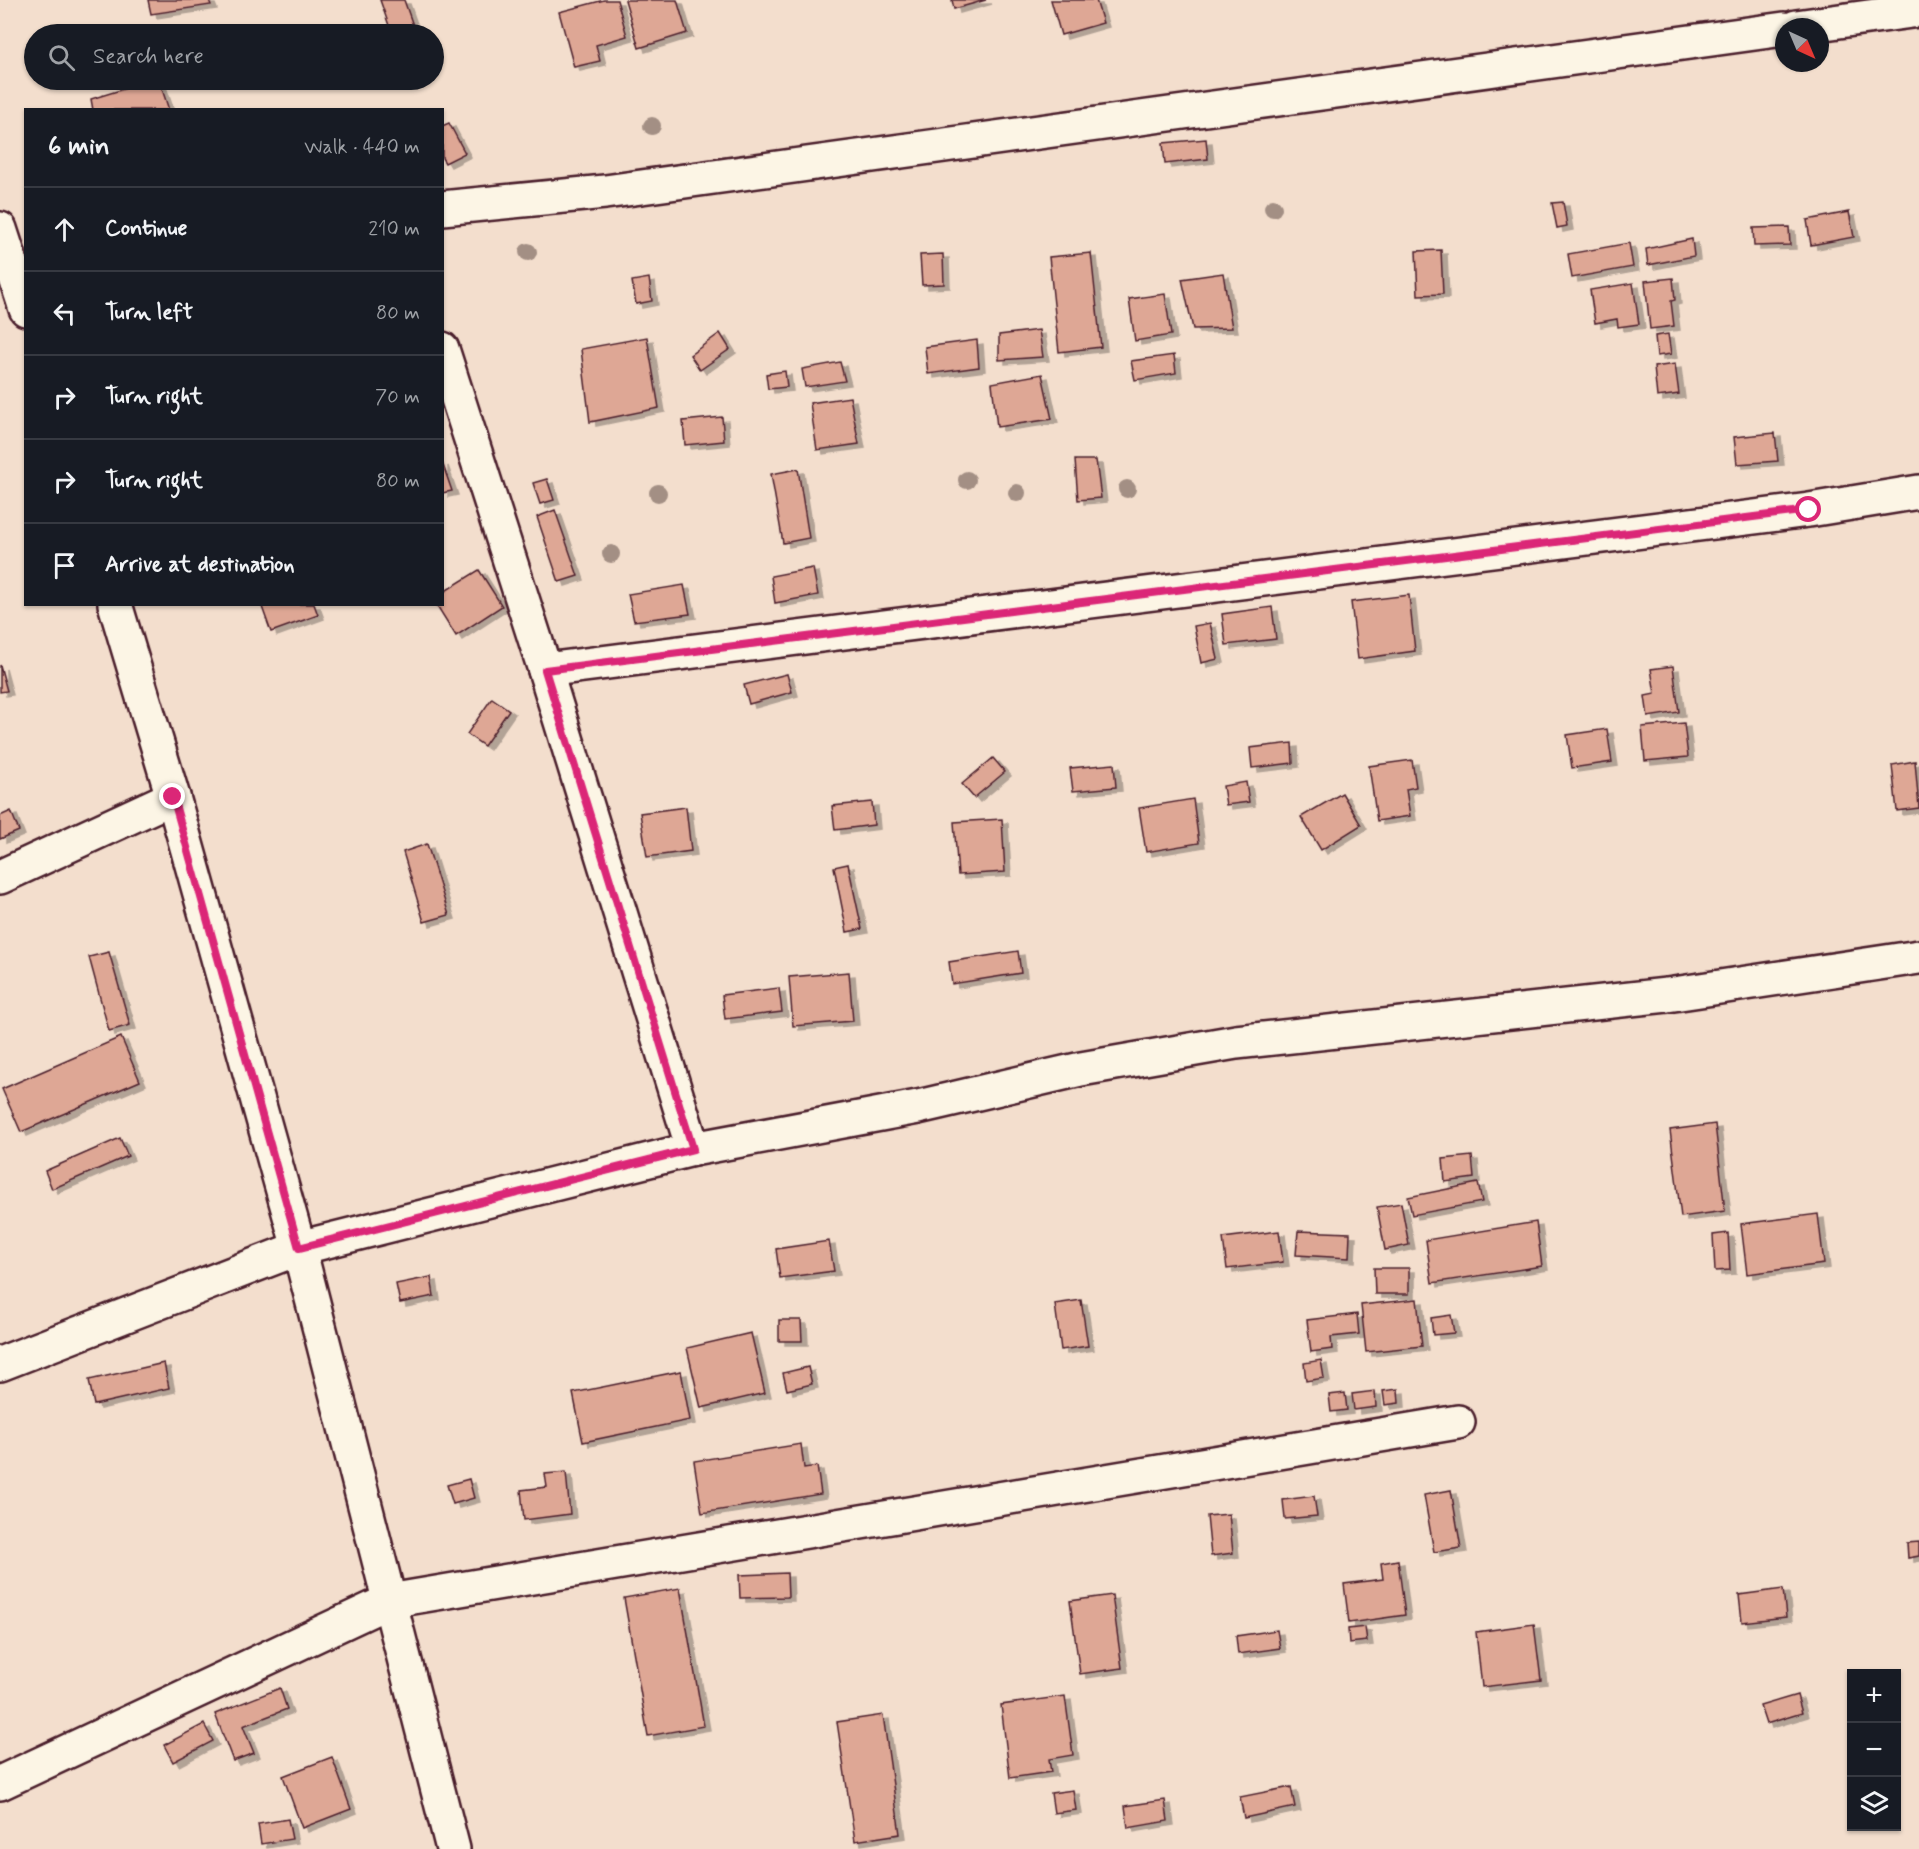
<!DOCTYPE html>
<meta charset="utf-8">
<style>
:root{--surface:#171b24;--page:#242831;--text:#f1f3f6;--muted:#9ea1a6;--line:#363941}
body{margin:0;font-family:Mynerve,sans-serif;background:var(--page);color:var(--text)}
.controls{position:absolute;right:18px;bottom:18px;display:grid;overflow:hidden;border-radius:0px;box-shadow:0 2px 4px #0004}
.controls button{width:54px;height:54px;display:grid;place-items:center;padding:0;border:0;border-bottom:2px solid var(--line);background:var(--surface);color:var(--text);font:30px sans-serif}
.compass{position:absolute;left:1775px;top:18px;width:54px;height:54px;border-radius:50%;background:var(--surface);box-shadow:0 2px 4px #0004;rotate:136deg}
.stop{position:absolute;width:18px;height:18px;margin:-14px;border:4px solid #db2777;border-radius:50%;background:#fff}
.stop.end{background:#db2777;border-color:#fff;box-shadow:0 2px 6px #0008}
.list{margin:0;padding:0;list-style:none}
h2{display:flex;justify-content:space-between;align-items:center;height:78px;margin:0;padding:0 24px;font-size:26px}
h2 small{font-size:20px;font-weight:400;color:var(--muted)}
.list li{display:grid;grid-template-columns:39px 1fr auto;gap:18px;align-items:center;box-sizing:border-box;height:84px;padding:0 24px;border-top:2px solid var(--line)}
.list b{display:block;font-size:22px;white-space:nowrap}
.list em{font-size:20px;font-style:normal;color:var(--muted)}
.icon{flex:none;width:33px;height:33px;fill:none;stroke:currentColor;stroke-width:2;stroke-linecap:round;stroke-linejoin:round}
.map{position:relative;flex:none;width:1919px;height:1849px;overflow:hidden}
.search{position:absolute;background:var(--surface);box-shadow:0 2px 4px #0004;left:24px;top:24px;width:420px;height:66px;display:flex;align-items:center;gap:15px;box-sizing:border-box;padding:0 21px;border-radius:33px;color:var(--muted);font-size:22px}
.panel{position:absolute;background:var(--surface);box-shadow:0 2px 4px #0004;left:24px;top:108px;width:420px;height:498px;border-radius:0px}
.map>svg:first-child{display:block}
.building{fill:#dea795;stroke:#4a1f2b;stroke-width:1.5;filter:url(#shadow)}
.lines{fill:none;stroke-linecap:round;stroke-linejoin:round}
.minor-casing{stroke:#4a1f2b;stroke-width:38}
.primary-casing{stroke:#4a1f2b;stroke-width:38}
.minor{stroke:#fcf5e5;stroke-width:33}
.primary{stroke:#fcf5e5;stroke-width:33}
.tree{fill:#a38f84}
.route{stroke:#db2777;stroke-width:8}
</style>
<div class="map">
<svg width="1919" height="1849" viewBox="0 0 1919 1849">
<defs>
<filter id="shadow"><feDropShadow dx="6" dy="4" stdDeviation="0" flood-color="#0004"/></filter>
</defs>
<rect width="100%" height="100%" fill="#f3decd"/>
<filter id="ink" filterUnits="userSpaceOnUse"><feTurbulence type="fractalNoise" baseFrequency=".0167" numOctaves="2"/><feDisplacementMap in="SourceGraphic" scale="12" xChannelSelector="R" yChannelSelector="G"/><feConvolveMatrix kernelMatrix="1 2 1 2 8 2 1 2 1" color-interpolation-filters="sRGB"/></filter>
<g filter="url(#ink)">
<!-- building -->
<g class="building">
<path d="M 148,0 L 209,0 L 211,5 L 151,14 Z"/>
<path d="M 380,0 L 404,0 L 416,34 L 392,34 Z"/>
<path d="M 604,0 L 617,0 L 627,36 L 596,45 L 600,61 L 574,67 L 559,12 Z"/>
<path d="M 625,0 L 677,0 L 687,33 L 639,48 Z"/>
<path d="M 952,0 L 986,0 L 954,9 Z"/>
<path d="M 1051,0 L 1096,0 L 1103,23 L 1061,35 Z"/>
<path d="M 153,80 L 159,80 L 169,110 L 93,110 L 91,99 Z"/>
<path d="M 449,123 L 465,153 L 445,163 L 442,158 L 442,126 Z"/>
<path d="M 1206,139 L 1208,159 L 1165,164 L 1163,143 Z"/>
<path d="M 1563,202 L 1567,226 L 1557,228 L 1552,203 Z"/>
<path d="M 1849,212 L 1854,237 L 1811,245 L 1807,220 Z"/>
<path d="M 1789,227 L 1790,245 L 1754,246 L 1753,228 Z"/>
<path d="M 1692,239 L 1694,256 L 1648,265 L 1646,249 Z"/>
<path d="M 1629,243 L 1633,267 L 1572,278 L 1568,254 Z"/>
<path d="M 1441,250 L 1443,294 L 1418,295 L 1416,251 Z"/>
<path d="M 1091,253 L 1101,347 L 1059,352 L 1049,257 Z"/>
<path d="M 943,254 L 944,284 L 922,285 L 920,255 Z"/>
<path d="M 1223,273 L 1232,328 L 1193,329 L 1182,279 Z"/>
<path d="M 649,278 L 652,301 L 636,304 L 632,281 Z"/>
<path d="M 1673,278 L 1675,300 L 1671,301 L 1674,326 L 1650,329 L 1645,281 Z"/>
<path d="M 1633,283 L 1639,324 L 1618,327 L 1617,319 L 1595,323 L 1590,290 Z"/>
<path d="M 1165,294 L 1171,335 L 1135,341 L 1129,299 Z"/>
<path d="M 1039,330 L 1043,357 L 999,360 L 999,335 Z"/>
<path d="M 720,333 L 730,349 L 700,370 L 690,355 Z"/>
<path d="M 1668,334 L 1671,354 L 1657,356 L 1655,336 Z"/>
<path d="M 647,337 L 659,408 L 590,422 L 581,349 Z"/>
<path d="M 977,340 L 979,367 L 928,374 L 925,347 Z"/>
<path d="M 1174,355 L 1176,373 L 1135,380 L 1131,361 Z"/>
<path d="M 840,362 L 845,381 L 805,387 L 802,369 Z"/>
<path d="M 1675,364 L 1679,394 L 1657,397 L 1654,367 Z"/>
<path d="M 785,371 L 787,387 L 768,389 L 766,374 Z"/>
<path d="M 1042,374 L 1052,419 L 997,427 L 992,383 Z"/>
<path d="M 850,397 L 859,444 L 817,450 L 810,403 Z"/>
<path d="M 722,417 L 724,441 L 685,445 L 683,421 Z"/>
<path d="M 1775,433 L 1778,461 L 1737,464 L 1734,437 Z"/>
<path d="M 1075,460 L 1096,460 L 1101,498 L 1078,500 Z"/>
<path d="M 442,462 L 452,491 L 442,493 Z"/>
<path d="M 798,469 L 809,538 L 783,543 L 771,474 Z"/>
<path d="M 547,479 L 554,500 L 540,504 L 533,483 Z"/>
<path d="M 555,510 L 578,576 L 559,582 L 537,517 Z"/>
<path d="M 813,568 L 818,595 L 775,603 L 771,576 Z"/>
<path d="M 479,570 L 502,606 L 456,636 L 436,604 L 442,604 L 442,593 Z"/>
<path d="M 684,585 L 690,614 L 634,621 L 628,594 Z"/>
<path d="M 1409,595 L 1415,651 L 1358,659 L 1351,602 Z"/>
<path d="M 261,604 L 314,604 L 318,615 L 271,632 Z"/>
<path d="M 1272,607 L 1276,639 L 1226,645 L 1222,614 Z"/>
<path d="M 1210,623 L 1218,659 L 1201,663 L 1194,626 Z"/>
<path d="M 0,665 L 7,691 L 0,692 Z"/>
<path d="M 1673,666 L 1679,712 L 1648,717 L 1645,696 L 1655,694 L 1651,669 Z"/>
<path d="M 787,674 L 792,692 L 749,704 L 744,685 Z"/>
<path d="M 492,698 L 509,710 L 484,746 L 467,734 Z"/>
<path d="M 1684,723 L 1688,757 L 1645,761 L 1642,727 Z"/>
<path d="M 1607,729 L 1612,762 L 1572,768 L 1567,735 Z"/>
<path d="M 1292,743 L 1293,763 L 1252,768 L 1250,748 Z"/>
<path d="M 993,758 L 1005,772 L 974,798 L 962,784 Z"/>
<path d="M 1412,760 L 1416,787 L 1406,789 L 1410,816 L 1377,821 L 1369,766 Z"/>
<path d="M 1915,761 L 1919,808 L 1897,811 L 1892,765 Z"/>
<path d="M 1114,764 L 1116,787 L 1073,791 L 1070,768 Z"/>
<path d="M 1246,782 L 1249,802 L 1226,805 L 1223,786 Z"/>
<path d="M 1342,793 L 1361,825 L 1321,850 L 1301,817 Z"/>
<path d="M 1193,799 L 1199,843 L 1146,852 L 1139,808 Z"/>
<path d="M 872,802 L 874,825 L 835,830 L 832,806 Z"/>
<path d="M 686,807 L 691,851 L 647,857 L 640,813 Z"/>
<path d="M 11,811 L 19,831 L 0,839 L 0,816 Z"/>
<path d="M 1002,819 L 1005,872 L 958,875 L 954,822 Z"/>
<path d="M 427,844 L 449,915 L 424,922 L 403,852 Z"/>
<path d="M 848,864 L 862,929 L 847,932 L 834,867 Z"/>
<path d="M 1018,951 L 1021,973 L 952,984 L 949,962 Z"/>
<path d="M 109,952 L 130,1025 L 109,1031 L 89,957 Z"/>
<path d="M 849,972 L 853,1021 L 793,1026 L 789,977 Z"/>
<path d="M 779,988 L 782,1012 L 725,1019 L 722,995 Z"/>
<path d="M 121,1037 L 140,1081 L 21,1132 L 2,1089 Z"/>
<path d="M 1715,1124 L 1725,1211 L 1681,1217 L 1670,1130 Z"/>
<path d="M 120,1138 L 128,1156 L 52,1189 L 45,1171 Z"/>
<path d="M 1472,1156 L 1474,1178 L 1445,1182 L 1443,1159 Z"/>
<path d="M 1478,1183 L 1482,1202 L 1412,1215 L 1408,1197 Z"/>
<path d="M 1401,1203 L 1409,1245 L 1385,1250 L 1377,1207 Z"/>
<path d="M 1818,1214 L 1824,1264 L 1747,1274 L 1741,1224 Z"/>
<path d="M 1536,1222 L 1542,1266 L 1432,1283 L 1426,1240 Z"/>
<path d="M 1279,1231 L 1283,1262 L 1227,1269 L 1223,1238 Z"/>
<path d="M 1298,1231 L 1350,1233 L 1349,1258 L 1296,1255 Z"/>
<path d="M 1728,1233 L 1730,1270 L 1715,1271 L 1713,1235 Z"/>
<path d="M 829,1241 L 834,1271 L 780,1278 L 776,1249 Z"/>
<path d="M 1374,1268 L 1409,1268 L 1409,1294 L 1375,1294 Z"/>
<path d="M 431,1277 L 434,1296 L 400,1303 L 396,1284 Z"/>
<path d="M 1417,1299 L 1422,1346 L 1366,1352 L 1361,1305 Z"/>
<path d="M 1081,1300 L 1088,1346 L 1061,1350 L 1055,1304 Z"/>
<path d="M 1357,1314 L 1359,1334 L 1331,1337 L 1332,1349 L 1311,1352 L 1307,1320 Z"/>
<path d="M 1451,1315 L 1454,1333 L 1433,1335 L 1431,1318 Z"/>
<path d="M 779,1320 L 801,1320 L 802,1341 L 779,1341 Z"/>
<path d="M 751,1333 L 765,1393 L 701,1408 L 687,1348 Z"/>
<path d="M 1321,1360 L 1324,1378 L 1306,1381 L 1304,1363 Z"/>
<path d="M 164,1363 L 169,1388 L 94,1405 L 89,1380 Z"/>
<path d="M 808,1367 L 812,1384 L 787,1390 L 783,1373 Z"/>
<path d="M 681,1371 L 690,1420 L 583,1442 L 573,1393 Z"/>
<path d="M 1398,1389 L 1399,1403 L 1385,1405 L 1383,1391 Z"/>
<path d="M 1375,1391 L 1376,1407 L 1354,1410 L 1352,1394 Z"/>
<path d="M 1345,1393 L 1347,1410 L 1331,1412 L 1329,1395 Z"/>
<path d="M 801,1444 L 804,1468 L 817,1466 L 821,1494 L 702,1513 L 694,1461 Z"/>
<path d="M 566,1472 L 570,1514 L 524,1520 L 521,1490 L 547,1487 L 545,1474 Z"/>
<path d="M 469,1479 L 474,1498 L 453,1504 L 447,1485 Z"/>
<path d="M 1451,1490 L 1461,1548 L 1434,1552 L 1424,1495 Z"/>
<path d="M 1314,1496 L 1317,1516 L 1285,1519 L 1283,1500 Z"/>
<path d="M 1229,1514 L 1233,1553 L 1211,1556 L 1207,1516 Z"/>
<path d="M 1919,1542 L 1919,1556 L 1908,1558 L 1907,1543 Z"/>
<path d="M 1398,1560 L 1405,1615 L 1349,1623 L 1344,1584 L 1383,1579 L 1381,1563 Z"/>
<path d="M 787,1573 L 788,1597 L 740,1598 L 739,1575 Z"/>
<path d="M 680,1588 L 704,1726 L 648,1736 L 624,1598 Z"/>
<path d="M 1783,1589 L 1786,1617 L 1742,1622 L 1739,1595 Z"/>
<path d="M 1112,1595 L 1122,1668 L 1080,1674 L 1070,1601 Z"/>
<path d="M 1534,1624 L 1541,1680 L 1482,1687 L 1476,1632 Z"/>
<path d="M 1365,1627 L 1367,1641 L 1349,1643 L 1348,1629 Z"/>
<path d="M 1277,1630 L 1280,1648 L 1238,1654 L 1236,1636 Z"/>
<path d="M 280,1688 L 287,1709 L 243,1726 L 254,1753 L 233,1761 L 215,1714 Z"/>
<path d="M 1797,1695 L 1802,1713 L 1766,1724 L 1760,1706 Z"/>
<path d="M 1065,1696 L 1073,1755 L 1049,1759 L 1051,1772 L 1010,1778 L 1001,1705 Z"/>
<path d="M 883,1715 L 900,1834 L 855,1841 L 837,1722 Z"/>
<path d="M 204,1724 L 213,1741 L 173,1762 L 164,1745 Z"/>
<path d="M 332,1757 L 351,1809 L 302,1828 L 283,1776 Z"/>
<path d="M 1291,1787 L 1295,1807 L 1244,1818 L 1240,1797 Z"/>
<path d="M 1073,1790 L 1076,1810 L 1054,1813 L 1051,1793 Z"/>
<path d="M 1165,1800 L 1168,1821 L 1128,1828 L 1125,1806 Z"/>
<path d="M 288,1819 L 292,1839 L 261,1844 L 258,1824 Z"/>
</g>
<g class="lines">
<defs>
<g id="minor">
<path d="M 1796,27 L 1919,10"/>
<path d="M 442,208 L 605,192 L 1784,29"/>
<path d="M 0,229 L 26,309"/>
<path d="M 442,349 L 545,670 L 693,1149"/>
<path d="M 115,604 L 173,797 L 299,1248 L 453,1849"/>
<path d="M 545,670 L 1809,510 L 1919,492"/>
<path d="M 0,877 L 173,797"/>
<path d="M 0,1783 L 389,1601 L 1458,1422"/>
</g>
<path id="primary" d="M 0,1364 L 299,1248 L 693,1149 L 918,1107 L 1081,1069 L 1236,1042 L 1667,995 L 1919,957"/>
</defs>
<!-- minor casing -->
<use href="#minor" class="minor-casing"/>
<!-- primary casing -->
<use href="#primary" class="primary-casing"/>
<!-- minor -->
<use href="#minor" class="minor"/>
<!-- primary -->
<use href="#primary" class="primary"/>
</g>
<!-- trees -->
<g class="tree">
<circle cx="652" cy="126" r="9"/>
<circle cx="1273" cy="208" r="9"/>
<circle cx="528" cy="252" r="9"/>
<circle cx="967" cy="480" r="9"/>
<circle cx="1127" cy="489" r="9"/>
<circle cx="658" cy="493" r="9"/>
<circle cx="1017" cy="493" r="9"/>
<circle cx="611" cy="554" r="9"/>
</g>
</g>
<g class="lines" filter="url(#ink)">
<!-- route -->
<path class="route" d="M 173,797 L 299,1248 L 693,1149 L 545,670 L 1809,510"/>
</g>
</svg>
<div class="controls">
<button>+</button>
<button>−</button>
<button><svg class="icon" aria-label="layers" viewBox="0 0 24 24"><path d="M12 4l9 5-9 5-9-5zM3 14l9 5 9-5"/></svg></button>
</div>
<svg class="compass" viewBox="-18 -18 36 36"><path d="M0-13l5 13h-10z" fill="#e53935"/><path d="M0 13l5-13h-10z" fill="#9ea1a6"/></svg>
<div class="stop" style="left:1809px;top:510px"></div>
<div class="stop end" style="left:173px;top:797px"></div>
<div class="search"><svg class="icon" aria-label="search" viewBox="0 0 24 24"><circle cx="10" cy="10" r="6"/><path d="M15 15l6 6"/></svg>Search here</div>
<section class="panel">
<h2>6 min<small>Walk · 440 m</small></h2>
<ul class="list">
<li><svg class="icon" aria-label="ahead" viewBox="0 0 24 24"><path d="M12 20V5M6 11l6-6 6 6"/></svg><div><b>Continue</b></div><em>210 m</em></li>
<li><svg class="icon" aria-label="left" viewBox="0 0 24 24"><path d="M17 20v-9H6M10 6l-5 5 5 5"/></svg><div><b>Turn left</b></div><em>80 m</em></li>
<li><svg class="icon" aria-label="right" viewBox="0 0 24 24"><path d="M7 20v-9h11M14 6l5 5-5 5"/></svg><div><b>Turn right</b></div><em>70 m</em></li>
<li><svg class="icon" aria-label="right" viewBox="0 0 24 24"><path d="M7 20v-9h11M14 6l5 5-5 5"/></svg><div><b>Turn right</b></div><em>80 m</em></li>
<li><svg class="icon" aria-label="arrive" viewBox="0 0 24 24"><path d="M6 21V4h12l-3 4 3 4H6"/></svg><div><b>Arrive at destination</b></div></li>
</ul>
</section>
</div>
